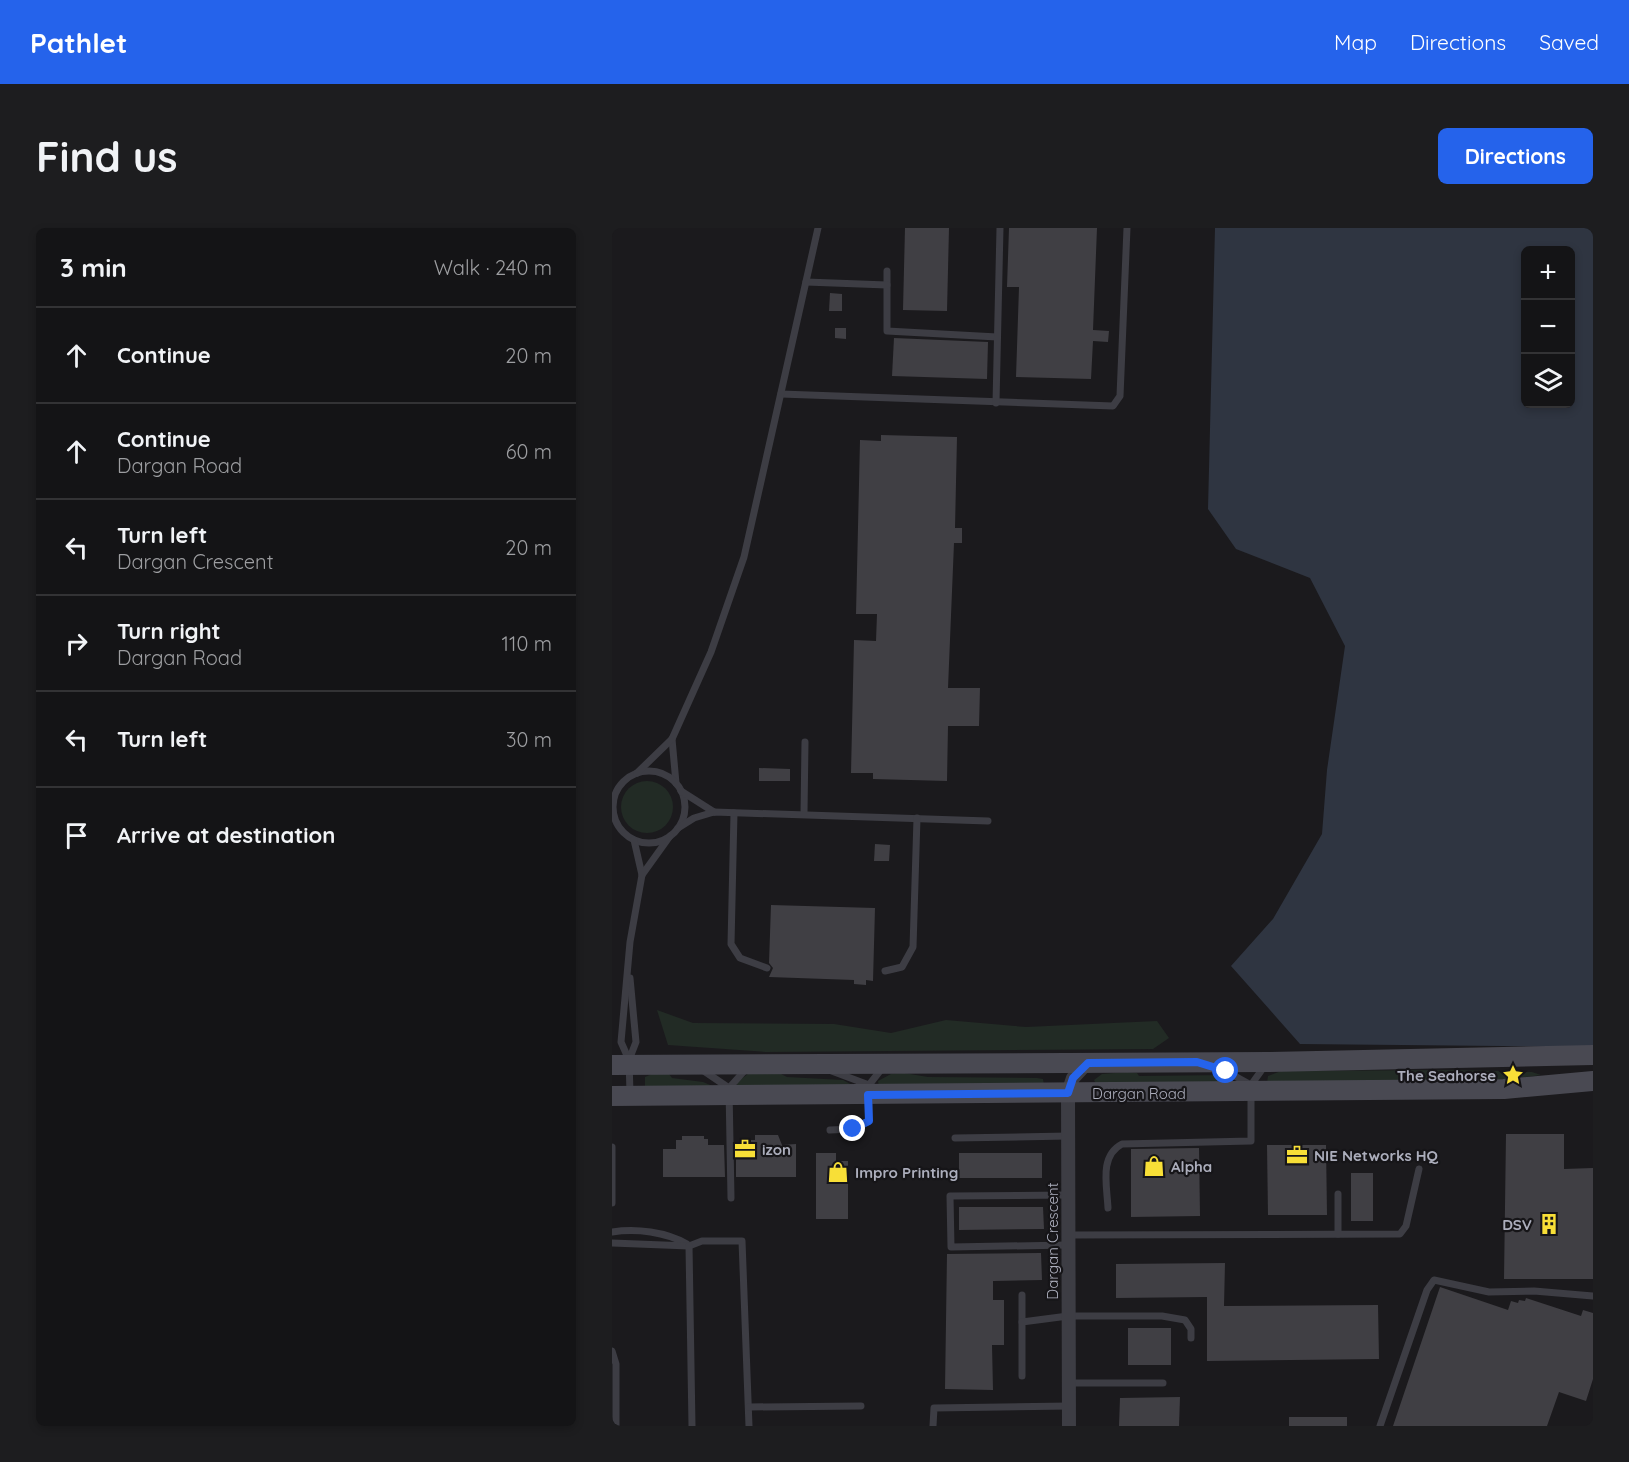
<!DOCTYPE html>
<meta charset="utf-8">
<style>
:root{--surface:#141416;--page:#1d1d1f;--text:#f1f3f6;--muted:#9d9ea1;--line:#333335;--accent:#2563eb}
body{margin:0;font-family:Quicksand,sans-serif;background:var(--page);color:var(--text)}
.controls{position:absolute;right:18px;top:18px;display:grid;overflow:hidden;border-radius:9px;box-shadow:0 3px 9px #0003}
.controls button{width:54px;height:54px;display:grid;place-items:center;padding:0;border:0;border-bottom:2px solid var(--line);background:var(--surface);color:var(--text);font:30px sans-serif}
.stop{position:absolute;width:18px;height:18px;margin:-14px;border:4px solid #2563eb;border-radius:50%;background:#fff}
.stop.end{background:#2563eb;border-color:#fff;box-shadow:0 2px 6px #0008}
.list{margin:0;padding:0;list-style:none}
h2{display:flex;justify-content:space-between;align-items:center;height:78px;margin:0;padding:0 24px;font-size:26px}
h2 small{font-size:20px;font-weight:400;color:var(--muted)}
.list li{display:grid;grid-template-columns:39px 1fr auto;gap:18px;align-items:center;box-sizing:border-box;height:96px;padding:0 24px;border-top:2px solid var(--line)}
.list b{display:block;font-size:22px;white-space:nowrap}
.list p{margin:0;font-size:20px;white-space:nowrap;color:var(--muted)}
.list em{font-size:20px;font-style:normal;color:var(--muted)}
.icon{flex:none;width:33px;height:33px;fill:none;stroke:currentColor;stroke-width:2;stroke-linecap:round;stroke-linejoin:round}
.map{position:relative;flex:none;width:981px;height:1198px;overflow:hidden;border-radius:9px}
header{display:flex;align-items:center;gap:36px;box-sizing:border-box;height:84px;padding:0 30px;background:var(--accent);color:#fff}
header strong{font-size:28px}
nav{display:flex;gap:33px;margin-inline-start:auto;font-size:21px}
.intro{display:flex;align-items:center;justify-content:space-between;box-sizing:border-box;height:144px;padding:0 36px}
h1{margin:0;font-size:42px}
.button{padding:15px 27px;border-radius:9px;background:var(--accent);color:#fff;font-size:21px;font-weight:700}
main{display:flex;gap:36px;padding:0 36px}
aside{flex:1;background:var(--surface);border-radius:9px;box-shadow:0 3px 9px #0003}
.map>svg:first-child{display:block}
.green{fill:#222b25}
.water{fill:#2f3541;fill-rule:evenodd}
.building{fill:#403f44}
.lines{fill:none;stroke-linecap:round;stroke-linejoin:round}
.lane{stroke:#3d3d44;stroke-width:7}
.street{stroke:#3d3d44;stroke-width:14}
.secondary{stroke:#494952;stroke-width:20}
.route{stroke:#2563eb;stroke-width:8}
.labels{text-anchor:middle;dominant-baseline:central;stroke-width:4.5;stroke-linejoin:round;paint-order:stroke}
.poi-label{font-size:15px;font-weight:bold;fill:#acaebc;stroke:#161518;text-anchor:start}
.street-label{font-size:15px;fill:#acaebc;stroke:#161518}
</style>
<header>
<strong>Pathlet</strong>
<nav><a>Map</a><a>Directions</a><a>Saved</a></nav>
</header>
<div class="intro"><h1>Find us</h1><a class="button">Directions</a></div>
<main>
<aside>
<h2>3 min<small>Walk · 240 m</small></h2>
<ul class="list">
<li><svg class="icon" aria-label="ahead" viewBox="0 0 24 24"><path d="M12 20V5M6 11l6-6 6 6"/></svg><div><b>Continue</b></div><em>20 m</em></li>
<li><svg class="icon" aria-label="ahead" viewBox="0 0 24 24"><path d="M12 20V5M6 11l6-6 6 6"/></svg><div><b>Continue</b><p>Dargan Road</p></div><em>60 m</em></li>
<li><svg class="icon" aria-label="left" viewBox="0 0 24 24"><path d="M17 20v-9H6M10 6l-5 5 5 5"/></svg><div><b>Turn left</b><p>Dargan Crescent</p></div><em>20 m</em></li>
<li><svg class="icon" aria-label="right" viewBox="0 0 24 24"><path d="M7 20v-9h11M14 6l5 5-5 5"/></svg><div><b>Turn right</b><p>Dargan Road</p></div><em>110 m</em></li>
<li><svg class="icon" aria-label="left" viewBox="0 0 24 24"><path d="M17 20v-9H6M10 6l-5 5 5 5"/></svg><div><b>Turn left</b></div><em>30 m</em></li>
<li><svg class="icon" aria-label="arrive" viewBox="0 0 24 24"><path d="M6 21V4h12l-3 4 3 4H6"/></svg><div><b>Arrive at destination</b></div></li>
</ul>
</aside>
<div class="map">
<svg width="981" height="1198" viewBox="0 0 981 1198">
<rect width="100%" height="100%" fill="#1b1a1d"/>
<!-- green -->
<g class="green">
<circle cx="35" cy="579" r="26"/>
<path d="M 45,782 L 81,795 L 222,796 L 279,805 L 334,792 L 414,799 L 545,793 L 557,810 L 541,821 L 154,824 L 56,817 Z"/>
<path d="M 845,842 L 920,844 L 929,847 L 898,851 L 655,855 L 656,848 L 669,843 Z"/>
<path d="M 515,844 L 525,845 L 527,848 L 617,847 L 622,854 L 484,856 L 482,852 L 490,846 Z"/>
<path d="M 292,845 L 316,849 L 425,850 L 431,851 L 432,857 L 313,856 L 267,859 L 266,853 L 279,846 Z"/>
<path d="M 40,846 L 57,846 L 60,850 L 91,854 L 103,859 L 33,859 L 33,849 Z"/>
<path d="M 136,846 L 169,846 L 175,849 L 231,852 L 242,858 L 125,859 L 125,854 Z"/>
</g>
<!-- water -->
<path class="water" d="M 603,0 L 981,0 L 981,819 L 688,816 L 619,738 L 661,691 L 710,606 L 715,542 L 733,418 L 698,350 L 624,321 L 596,281 ZM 914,22 L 958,22 L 958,176 L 914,176 Z"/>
<!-- building -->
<g class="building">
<path d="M 293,0 L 337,0 L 335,83 L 291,82 Z"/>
<path d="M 397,0 L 485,0 L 481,102 L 497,103 L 496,114 L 481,113 L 479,151 L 404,149 L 407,59 L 395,59 Z"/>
<path d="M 218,65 L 230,66 L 230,83 L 217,83 Z"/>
<path d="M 223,100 L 234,100 L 234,111 L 223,110 Z"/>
<path d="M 282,110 L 376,114 L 375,151 L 280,148 Z"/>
<path d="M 269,207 L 345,209 L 343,300 L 350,300 L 350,315 L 342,315 L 336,460 L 368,460 L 367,498 L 336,498 L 335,553 L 261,551 L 261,545 L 239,545 L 242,412 L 264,413 L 265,386 L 244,386 L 248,212 L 269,213 Z"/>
<path d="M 147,540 L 178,541 L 178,553 L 147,553 Z"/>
<path d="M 263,616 L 278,617 L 277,633 L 262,633 Z"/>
<path d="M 159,677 L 263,680 L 261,753 L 254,752 L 254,757 L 242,756 L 242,752 L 157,749 L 161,740 L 157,735 Z"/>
<path d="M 894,906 L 952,906 L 952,941 L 981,940 L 981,1051 L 892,1051 Z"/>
<path d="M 143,907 L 166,907 L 170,917 L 184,916 L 184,949 L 124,949 L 124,917 L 139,917 L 139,912 L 143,912 Z"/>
<path d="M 70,908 L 92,908 L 92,911 L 96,911 L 96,917 L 112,917 L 113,949 L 51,949 L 51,921 L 64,921 L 64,912 L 70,912 Z"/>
<path d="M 655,917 L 714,917 L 715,987 L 656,987 Z"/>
<path d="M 587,920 L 588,988 L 519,989 L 519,921 Z"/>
<path d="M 204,925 L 224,925 L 224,933 L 236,933 L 236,991 L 204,991 Z"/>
<rect x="347" y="925" width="83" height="25"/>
<rect x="739" y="945" width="22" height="48"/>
<path d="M 347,979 L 431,979 L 432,1001 L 347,1002 Z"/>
<path d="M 429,1025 L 430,1052 L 381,1053 L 381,1072 L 392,1072 L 392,1117 L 380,1117 L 381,1162 L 333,1161 L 335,1026 Z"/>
<path d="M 613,1035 L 612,1078 L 766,1077 L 767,1131 L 595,1133 L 595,1069 L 504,1070 L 504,1036 Z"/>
<path d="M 828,1059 L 896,1082 L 899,1073 L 906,1075 L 907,1072 L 913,1073 L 914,1070 L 969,1088 L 971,1082 L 981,1085 L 981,1151 L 974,1173 L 947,1164 L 935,1198 L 781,1198 Z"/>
<rect x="516" y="1100" width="43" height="37"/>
<path d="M 568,1169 L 567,1198 L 507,1198 L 508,1170 Z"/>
<rect x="677" y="1189" width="58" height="9"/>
</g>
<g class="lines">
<!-- lane -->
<g class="lane">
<path d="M 275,43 L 275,103 L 385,109"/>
<path d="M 194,54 L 275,57"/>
<path d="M 169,166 L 501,178 L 508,168 L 515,0"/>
<path d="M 384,175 L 388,0"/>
<path d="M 60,511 L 64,555"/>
<circle cx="37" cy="579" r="36"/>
<path d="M 25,545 L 60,511 L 99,424 L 132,329 L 206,0"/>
<path d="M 69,563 L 102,584"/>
<path d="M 122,585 L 119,716 L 128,730 L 155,740"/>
<path d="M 192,586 L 193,514"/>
<path d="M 66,600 L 82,590 L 102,584 L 376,593"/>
<path d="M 22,612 L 30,647"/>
<path d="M 273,743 L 290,739 L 301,719 L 305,590"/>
<path d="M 17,832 L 24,814 L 18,750"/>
<path d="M 89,841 L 117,860"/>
<path d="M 610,841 L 639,857"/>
<path d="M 217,842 L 257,857"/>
<path d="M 18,865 L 17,832 L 9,814 L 18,714 L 30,647 L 58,608"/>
<path d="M 218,902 L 241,901 L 257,893 L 257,857 L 271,839"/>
<path d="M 343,910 L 456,908"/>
<path d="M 0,919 L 0,975"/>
<path d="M 726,966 L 726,1006"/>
<path d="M 119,970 L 117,860 L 134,841"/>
<path d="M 496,980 C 495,958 487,928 510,916 L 639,913 L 639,857 L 654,836"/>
<path d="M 0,1004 C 24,1000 54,1004 75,1016"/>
<path d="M 456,1007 L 788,1006 L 794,998 L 807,941"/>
<path d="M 0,1015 L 77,1018 L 90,1013 L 130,1013 L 137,1198"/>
<path d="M 456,1017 L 339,1019 L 338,968 L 456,967"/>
<path d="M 77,1018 L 80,1198"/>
<path d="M 410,1067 L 410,1094"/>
<path d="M 0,1123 L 4,1136 L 4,1198"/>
<path d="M 410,1148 L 410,1094 L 456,1088 L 550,1088 L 573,1092 L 579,1101 L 579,1110"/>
<path d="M 457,1155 L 551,1155"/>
<path d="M 137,1179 L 249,1178"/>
<path d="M 321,1198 L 322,1180 L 457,1178"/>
<path d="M 768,1198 L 815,1062 L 822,1052 L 877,1064 L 922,1063 L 981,1068"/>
</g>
<!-- street -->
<path class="street" d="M 457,1198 L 456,865 L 461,850 L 475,835"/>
<!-- secondary -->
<g class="secondary">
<path d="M 0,837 L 656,834 L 981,827"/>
<path d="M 0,868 L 892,861 L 981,853"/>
</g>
</g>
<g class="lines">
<!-- route -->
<path class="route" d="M 241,901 L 257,893 L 256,867 L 456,865 L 461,850 L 476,835 L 585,834 L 614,843"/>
</g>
<!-- icons -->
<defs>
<symbol id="sight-bare" viewBox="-9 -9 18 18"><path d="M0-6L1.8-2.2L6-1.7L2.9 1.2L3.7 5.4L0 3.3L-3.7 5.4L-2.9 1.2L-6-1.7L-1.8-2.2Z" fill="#f8df37" stroke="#161518" stroke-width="2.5" paint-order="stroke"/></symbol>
<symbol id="office-bare" viewBox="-9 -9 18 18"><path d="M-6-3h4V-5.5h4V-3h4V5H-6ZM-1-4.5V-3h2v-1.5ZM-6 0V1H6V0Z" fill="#f8df37" stroke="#161518" stroke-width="2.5" paint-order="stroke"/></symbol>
<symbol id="shop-bare" viewBox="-9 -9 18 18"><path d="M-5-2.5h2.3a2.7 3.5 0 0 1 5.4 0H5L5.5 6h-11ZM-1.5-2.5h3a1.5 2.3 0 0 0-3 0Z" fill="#f8df37" stroke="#161518" stroke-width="2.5" paint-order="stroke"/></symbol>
<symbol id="building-bare" viewBox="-9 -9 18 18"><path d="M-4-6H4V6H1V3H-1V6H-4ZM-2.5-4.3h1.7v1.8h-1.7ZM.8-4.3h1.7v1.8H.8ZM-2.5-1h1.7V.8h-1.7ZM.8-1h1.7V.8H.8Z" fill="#f8df37" stroke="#161518" stroke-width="2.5" paint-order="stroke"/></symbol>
</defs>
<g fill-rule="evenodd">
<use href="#sight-bare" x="886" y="832" width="30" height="30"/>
<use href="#office-bare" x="118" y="906" width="30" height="30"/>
<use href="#office-bare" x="670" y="912" width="30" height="30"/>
<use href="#shop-bare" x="527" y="923" width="30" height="30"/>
<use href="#shop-bare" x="211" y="929" width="30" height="30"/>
<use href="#building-bare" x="922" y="981" width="30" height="30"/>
</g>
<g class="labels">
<!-- poi labels -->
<g class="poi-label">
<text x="884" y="847" text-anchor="end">The Seahorse</text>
<text x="150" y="921">izon</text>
<text x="702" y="927">NIE Networks HQ</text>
<text x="559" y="938">Alpha</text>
<text x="243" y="944">Impro Printing</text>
<text x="920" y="996" text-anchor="end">DSV</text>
</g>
<!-- street labels -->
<g class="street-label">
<text x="527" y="865">Dargan Road</text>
<text transform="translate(440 1013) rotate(-90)">Dargan Crescent</text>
</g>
</g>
</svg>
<div class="controls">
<button>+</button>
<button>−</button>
<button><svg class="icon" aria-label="layers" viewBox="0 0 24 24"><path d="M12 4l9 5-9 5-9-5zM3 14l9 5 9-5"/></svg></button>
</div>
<div class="stop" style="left:614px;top:843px"></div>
<div class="stop end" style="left:241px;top:901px"></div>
</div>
</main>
